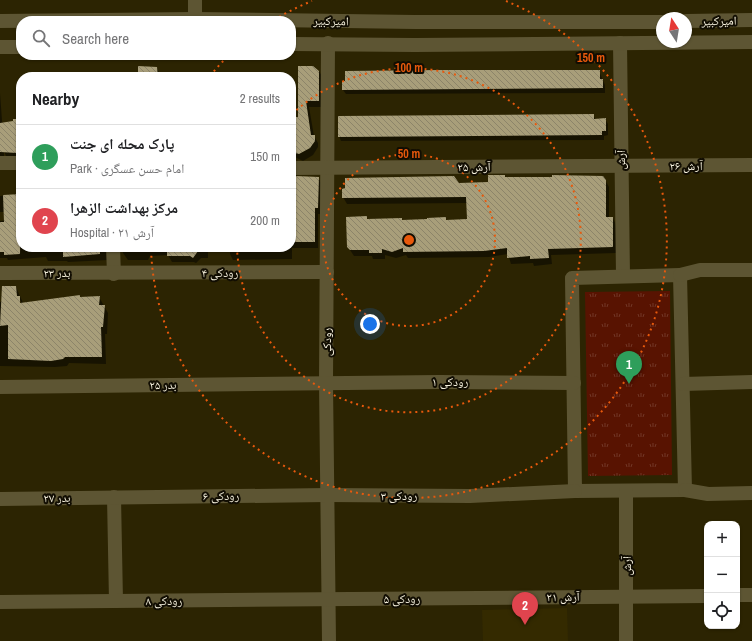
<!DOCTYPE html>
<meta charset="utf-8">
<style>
:root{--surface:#fff;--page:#f2f2f2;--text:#202124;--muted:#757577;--line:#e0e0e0;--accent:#5b6286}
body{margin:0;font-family:"Archivo Narrow","Noto Naskh Arabic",sans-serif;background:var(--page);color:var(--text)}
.controls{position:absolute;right:12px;bottom:12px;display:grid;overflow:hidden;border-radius:8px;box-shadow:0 1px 3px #0004}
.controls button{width:36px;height:36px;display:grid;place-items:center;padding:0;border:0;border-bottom:1px solid var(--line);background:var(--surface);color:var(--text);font:20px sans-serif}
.compass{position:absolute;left:656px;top:12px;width:36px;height:36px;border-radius:50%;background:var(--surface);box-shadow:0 1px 3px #0004;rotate:348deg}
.you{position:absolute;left:370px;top:324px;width:14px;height:14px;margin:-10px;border:3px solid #fff;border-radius:50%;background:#1a73e8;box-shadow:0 0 0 6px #1a73e833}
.badge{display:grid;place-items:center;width:26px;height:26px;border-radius:50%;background:var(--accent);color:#fff;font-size:13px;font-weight:700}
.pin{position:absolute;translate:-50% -33px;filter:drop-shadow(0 1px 2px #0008)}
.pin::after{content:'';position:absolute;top:21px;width:14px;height:12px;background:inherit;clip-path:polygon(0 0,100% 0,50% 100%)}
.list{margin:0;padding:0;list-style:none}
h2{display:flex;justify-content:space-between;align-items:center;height:52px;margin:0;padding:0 16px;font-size:17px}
h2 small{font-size:13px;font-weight:400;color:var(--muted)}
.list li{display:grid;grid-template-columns:26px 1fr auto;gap:12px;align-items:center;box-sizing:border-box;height:64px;padding:0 16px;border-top:1px solid var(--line)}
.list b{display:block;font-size:15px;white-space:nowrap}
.list p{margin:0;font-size:13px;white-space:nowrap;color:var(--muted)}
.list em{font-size:13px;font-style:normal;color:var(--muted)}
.icon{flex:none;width:22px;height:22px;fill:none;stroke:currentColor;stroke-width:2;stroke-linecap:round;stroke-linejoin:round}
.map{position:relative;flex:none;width:752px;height:641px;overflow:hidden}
.search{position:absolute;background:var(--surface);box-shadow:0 1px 3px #0004;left:16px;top:16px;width:280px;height:44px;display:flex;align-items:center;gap:10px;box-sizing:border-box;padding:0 14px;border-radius:16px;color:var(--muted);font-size:15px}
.panel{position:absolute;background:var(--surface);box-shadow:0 1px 3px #0004;left:16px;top:72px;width:280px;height:180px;border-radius:16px}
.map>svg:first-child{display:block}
.built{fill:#342a00}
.park{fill:url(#park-tufts)}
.shadow{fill:#0007;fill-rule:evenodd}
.building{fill:url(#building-back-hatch)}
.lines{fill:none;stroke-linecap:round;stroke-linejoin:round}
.minor{stroke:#5d5533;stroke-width:14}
.ring{fill:none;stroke:#e8590c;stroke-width:2;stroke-dasharray:2 4}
.labels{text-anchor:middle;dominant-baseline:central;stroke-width:4;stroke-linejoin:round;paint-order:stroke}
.street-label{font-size:12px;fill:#f5f0dd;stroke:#110d02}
.centre{fill:#e8590c;stroke:#110d02;stroke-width:2}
.ring-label{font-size:12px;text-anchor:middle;font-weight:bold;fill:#e8590c;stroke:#110d02;stroke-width:4;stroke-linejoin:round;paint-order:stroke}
</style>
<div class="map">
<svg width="752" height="641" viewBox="0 0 752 641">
<defs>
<pattern id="park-tufts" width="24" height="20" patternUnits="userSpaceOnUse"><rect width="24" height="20" fill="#581301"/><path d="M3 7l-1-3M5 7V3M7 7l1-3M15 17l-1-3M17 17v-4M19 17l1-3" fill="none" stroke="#713626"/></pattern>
<pattern id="building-back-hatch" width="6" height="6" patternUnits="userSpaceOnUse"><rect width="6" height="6" fill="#a89e7a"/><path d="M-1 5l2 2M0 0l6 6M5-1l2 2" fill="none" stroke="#8c8469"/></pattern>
</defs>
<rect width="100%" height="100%" fill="#2c2402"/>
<!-- built -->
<path class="built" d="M 567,608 L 568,641 L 483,641 L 482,610 Z"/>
<!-- park -->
<path class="park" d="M 670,291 L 672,475 L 588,476 L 585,292 Z"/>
<!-- shadow -->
<g class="shadow">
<path d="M 299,67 L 319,71 L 323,78 L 322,107 L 309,107 L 314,136 L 318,143 L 318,147 L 313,155 L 303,161 L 291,155 L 291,119 L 299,118 Z"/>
<path d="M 157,68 L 161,77 L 139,77 Z"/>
<path d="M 599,71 L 605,85 L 605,93 L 346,94 L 343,90 Z"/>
<path d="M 239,72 L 242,77 L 227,77 L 227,73 Z"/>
<path d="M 0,93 L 4,148 L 21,120 L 21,159 L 6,156 L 4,151 L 4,157 L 0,158 Z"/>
<path d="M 593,115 L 596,120 L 605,119 L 608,124 L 608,135 L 604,136 L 604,140 L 341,141 L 339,136 Z"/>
<path d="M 505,176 L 506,178 L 605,180 L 609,187 L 609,218 L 613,218 L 616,225 L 616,253 L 551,255 L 552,264 L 534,266 L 533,263 L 511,264 L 508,254 L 489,257 L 408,258 L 406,255 L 396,258 L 385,255 L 385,259 L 373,259 L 372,256 L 354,256 L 348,247 L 366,217 L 368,220 L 403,221 L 445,218 L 447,221 L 468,220 L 467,203 L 347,204 L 343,197 L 458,184 L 489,183 Z"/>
<path d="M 318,178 L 322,184 L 321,214 L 318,214 L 318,248 L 292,248 L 292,259 L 233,260 L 230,254 L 230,247 L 291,247 L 291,188 L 297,187 Z"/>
<path d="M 21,195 L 21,247 L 112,247 L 108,260 L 68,262 L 67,261 L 48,261 L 46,257 L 8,260 L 7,258 L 0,258 L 0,221 L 10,220 L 9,212 L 0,212 L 0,196 Z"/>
<path d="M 122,247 L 208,247 L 208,258 L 201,258 L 196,263 L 194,262 L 172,262 L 168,255 L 150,256 L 148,260 L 128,260 L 123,253 Z"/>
<path d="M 16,287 L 23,303 L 99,297 L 108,313 L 107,334 L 105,334 L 106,364 L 69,363 L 67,366 L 55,367 L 0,366 L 0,369 L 0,302 L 3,302 ZM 19,299 L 21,301 L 22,308 L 20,308 Z"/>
</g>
<!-- building -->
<g class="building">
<path d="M 138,66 L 157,67 L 158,77 L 138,77 Z"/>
<path d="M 298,66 L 313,66 L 319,71 L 319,101 L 306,101 L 311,135 L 315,135 L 315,141 L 310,148 L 299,154 L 291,152 L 291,117 L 298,117 Z"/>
<path d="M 440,70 L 600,70 L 600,79 L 603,79 L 603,88 L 342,90 L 342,81 L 345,81 L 345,71 Z"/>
<path d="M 594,114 L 594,119 L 606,118 L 606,131 L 602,131 L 602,135 L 338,137 L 338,116 Z"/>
<path d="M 13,119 L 21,119 L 21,148 L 17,153 L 0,152 L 0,123 L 13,121 Z"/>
<path d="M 488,175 L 505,175 L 505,177 L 552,177 L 552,175 L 603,176 L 606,180 L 606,217 L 613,217 L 613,247 L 548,249 L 549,258 L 530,259 L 530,256 L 507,258 L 507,248 L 484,251 L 403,252 L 403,248 L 392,252 L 382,249 L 382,253 L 369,253 L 369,250 L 350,250 L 347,247 L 346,217 L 367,216 L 367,219 L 402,218 L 402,220 L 427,219 L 427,218 L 446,217 L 446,220 L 467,219 L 466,197 L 342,198 L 342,189 L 345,188 L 345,178 L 454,176 L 459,183 L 488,182 Z"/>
<path d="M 296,176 L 319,177 L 318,208 L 315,208 L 315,242 L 293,242 L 291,187 L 296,186 Z"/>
<path d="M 21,194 L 20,254 L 4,255 L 4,252 L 0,252 L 0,222 L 4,222 L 3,195 Z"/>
<path d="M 63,247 L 100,247 L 100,254 L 63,257 Z"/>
<path d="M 167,247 L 201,247 L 193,258 L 190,256 L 167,256 Z"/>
<path d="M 2,286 L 16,286 L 17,296 L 20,296 L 20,303 L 80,295 L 80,297 L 100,296 L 99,305 L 105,305 L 103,327 L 101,327 L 102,357 L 65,357 L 63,359 L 51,361 L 8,359 L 8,325 L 0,326 Z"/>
</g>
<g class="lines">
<!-- minor -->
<g class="minor">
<path d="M 195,0 L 195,19"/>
<path d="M 0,21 L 195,19 L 415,22 L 662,22"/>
<path d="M 686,21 L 752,20"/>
<path d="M 328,43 L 326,383 L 329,641"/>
<path d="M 620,43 L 623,276"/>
<path d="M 291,44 L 415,45 L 752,42"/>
<path d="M 0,47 L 21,47"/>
<path d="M 0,163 L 21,163"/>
<path d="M 291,168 L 752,165"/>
<path d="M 113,247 L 114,274"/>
<path d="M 0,273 L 327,272"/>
<path d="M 680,275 L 685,490 L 575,491 L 572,278 Z"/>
<path d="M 680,275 L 700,270 L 752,270"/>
<path d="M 683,384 L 752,382"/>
<path d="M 0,387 L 439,382 L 574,383"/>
<path d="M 685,490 L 708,494 L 752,493"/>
<path d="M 114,497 L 116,601"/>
<path d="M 0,499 L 327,495 L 470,496 L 575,491"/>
<path d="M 737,595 L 752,595"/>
<path d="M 0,602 L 707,596"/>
<path d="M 626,641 L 626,491"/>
</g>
</g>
<!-- distance rings -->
<g class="ring">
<circle cx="409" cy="240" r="86"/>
<path d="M292 114A172 172 0 1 1 237 248"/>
<path d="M210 76A258 258 0 0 1 228 56M274 20A258 258 0 0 1 312 1M506 1A258 258 0 1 1 151 249"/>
</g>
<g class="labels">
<!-- street labels -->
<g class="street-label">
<text transform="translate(331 21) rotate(1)">امیرکبیر</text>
<text transform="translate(719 21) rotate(-1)">امیرکبیر</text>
<text transform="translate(621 160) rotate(-90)">آرش</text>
<text x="686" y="166">آرش ۲۶</text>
<text transform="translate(474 167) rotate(-1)">آرش ۲۵</text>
<text x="57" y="273">بدر ۲۳</text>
<text transform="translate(220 273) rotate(-1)">رودکی ۴</text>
<text transform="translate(327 342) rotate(-90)">رودکی</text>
<text x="450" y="382">رودکی ۱</text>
<text transform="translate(163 385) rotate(-1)">بدر ۲۵</text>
<text transform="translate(221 496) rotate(-1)">رودکی ۶</text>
<text x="399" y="496">رودکی ۳</text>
<text transform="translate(57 498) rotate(-1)">بدر ۲۷</text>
<text transform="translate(627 566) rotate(-90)">آرش</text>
<text transform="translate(563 597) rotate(-1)">آرش ۲۱</text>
<text transform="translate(402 599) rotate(-1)">رودکی ۵</text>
<text transform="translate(164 601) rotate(-1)">رودکی ۸</text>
</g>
</g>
<circle cx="409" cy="240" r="6" class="centre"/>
<g class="ring-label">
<text x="591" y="62">150 m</text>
<text x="409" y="72">100 m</text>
<text x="409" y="158">50 m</text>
</g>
</svg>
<div class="controls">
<button>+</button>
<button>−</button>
<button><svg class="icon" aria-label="locate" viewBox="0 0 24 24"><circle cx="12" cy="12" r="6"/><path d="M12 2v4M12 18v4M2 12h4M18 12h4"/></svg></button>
</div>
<svg class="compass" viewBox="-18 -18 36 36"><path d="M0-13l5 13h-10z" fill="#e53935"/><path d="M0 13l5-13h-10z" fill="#757577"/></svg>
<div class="you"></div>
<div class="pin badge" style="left:629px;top:384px;background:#2e9e5b">1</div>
<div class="pin badge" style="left:525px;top:625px;background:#e0444e">2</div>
<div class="search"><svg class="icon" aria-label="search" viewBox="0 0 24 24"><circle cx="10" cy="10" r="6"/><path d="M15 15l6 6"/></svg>Search here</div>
<section class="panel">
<h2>Nearby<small>2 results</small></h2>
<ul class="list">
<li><span class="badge" style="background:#2e9e5b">1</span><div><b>پارک محله ای جنت</b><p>Park · امام حسن عسگری</p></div><em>150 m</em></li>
<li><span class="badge" style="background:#e0444e">2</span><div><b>مرکز بهداشت الزهرا</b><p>Hospital · آرش ۲۱</p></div><em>200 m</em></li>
</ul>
</section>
</div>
